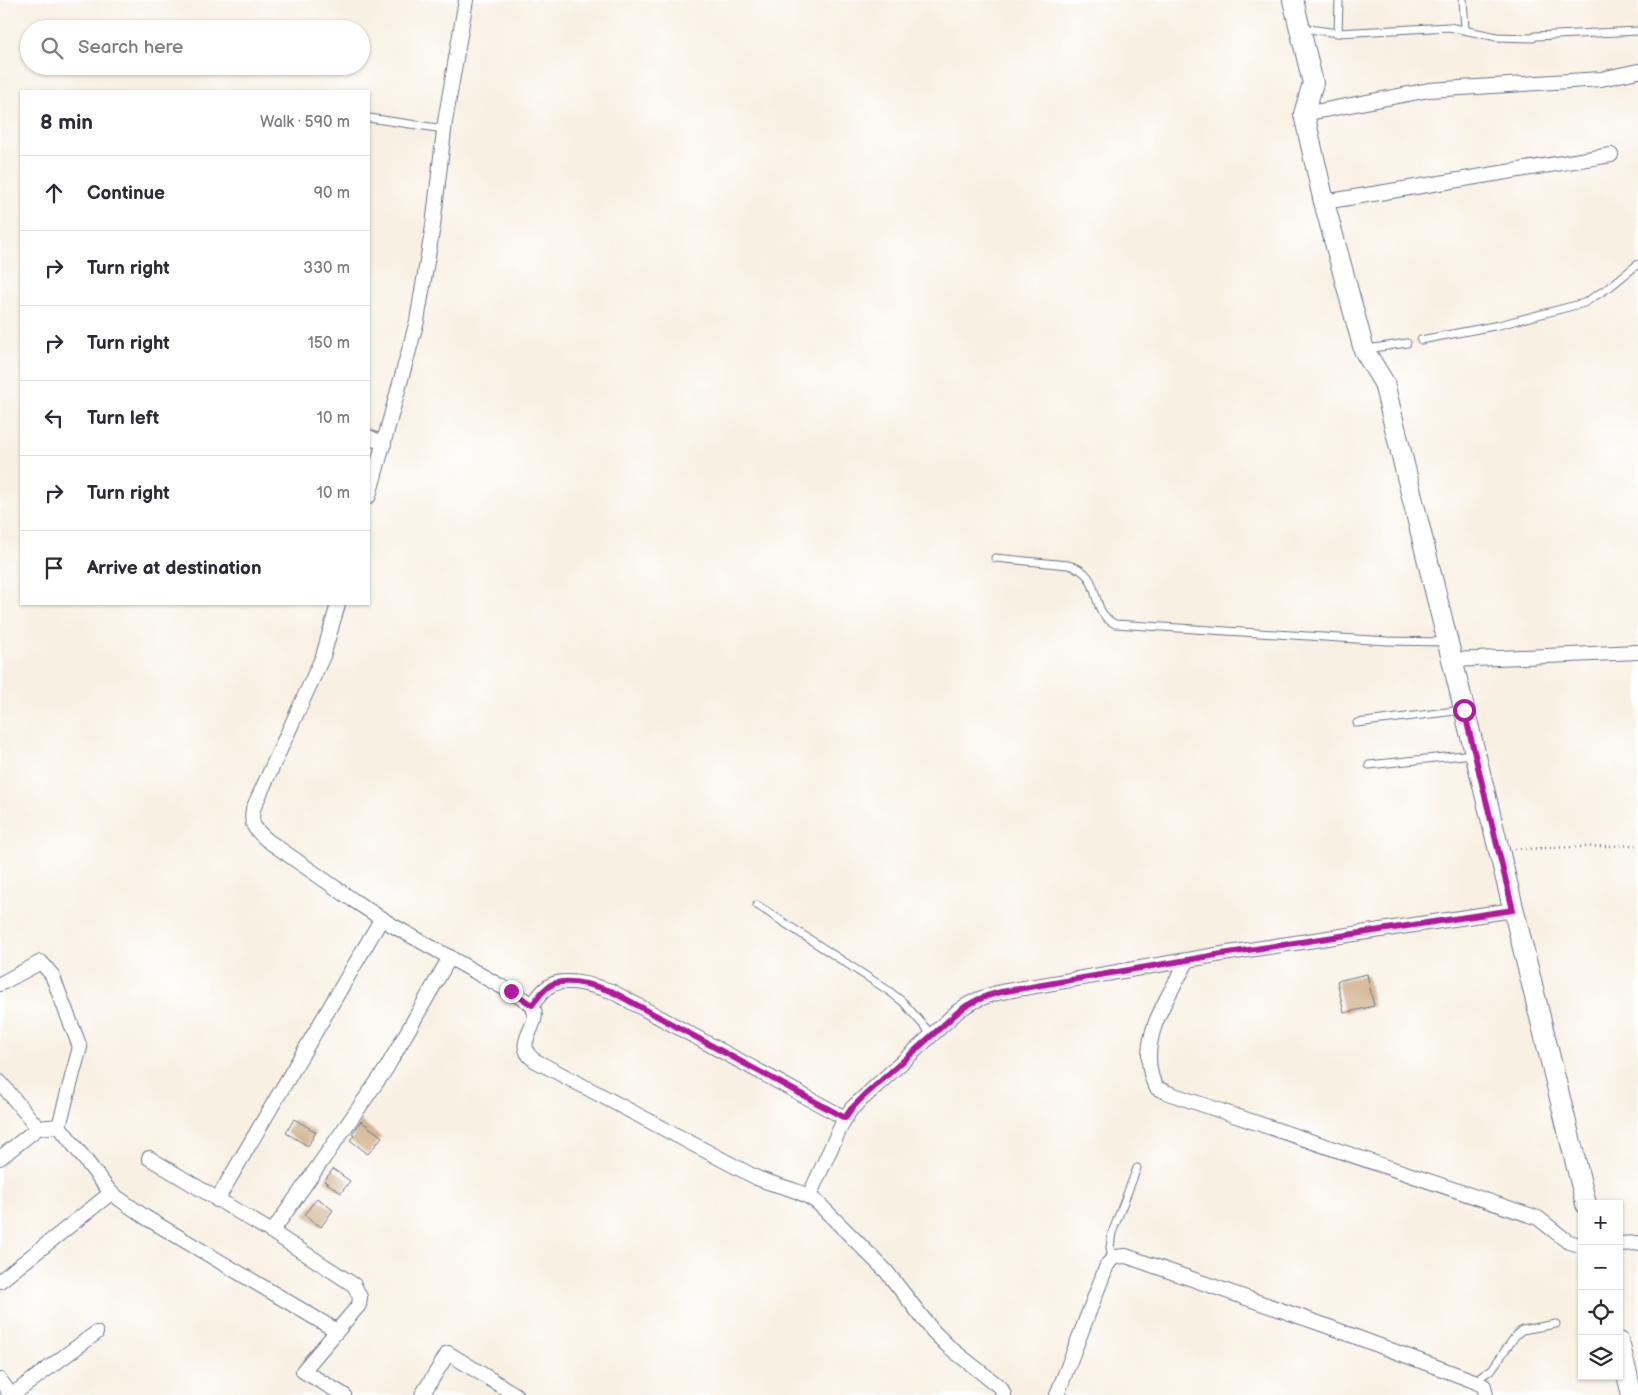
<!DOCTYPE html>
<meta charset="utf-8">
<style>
:root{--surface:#fff;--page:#f7f7f7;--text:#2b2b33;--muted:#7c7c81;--line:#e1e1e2}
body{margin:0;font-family:"Balsamiq Sans",sans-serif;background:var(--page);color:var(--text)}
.controls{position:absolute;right:15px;bottom:15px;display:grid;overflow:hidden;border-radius:0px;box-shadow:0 1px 4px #0004}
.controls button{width:45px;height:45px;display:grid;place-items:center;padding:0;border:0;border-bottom:1px solid var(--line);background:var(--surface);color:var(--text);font:25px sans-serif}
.stop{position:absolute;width:15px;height:15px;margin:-11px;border:4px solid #b5179e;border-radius:50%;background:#fff}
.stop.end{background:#b5179e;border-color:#fff;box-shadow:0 1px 5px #0008}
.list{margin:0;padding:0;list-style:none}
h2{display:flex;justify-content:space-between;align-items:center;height:65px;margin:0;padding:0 20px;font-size:21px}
h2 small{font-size:16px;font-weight:400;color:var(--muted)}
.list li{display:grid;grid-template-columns:32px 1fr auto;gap:15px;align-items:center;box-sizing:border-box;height:75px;padding:0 20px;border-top:1px solid var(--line)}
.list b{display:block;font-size:19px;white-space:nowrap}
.list em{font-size:16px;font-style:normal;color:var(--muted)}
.icon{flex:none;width:28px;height:28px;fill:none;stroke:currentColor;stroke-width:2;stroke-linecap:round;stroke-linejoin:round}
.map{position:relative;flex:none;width:1638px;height:1395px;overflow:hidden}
.search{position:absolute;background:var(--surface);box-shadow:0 1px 4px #0004;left:20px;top:20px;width:350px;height:55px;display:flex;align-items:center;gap:12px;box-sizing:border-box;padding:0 18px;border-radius:28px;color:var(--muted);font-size:19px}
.panel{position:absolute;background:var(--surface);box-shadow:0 1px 4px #0004;left:20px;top:90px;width:350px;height:515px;border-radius:0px}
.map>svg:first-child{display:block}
.building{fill:#cdab82}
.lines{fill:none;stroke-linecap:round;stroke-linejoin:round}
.lane-casing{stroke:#68738c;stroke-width:9}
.street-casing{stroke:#68738c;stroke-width:16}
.secondary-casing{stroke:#68738c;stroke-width:22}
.path{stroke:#68738c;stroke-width:2.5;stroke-dasharray:1 4;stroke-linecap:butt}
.lane{stroke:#fff;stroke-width:7}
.street{stroke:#fff;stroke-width:14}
.secondary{stroke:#fff;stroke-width:20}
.route{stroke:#b5179e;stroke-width:6}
</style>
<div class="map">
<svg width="1638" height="1395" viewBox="0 0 1638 1395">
<rect width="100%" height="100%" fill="#fff"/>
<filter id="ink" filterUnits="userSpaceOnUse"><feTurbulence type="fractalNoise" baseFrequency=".02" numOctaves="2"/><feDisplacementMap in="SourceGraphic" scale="10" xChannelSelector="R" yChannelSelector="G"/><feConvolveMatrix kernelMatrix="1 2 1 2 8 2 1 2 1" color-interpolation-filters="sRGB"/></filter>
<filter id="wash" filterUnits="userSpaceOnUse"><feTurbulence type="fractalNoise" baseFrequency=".0096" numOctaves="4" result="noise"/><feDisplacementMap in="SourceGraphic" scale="20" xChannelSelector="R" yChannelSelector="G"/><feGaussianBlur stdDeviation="1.12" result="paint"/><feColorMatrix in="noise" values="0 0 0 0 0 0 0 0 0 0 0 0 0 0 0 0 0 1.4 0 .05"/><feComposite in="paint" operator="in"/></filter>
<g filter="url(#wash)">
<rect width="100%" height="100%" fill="#f8f0e2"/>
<g id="blocks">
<!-- building -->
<g class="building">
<path d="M 1367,974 L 1374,1006 L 1344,1013 L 1337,981 Z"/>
<path d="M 294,1119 L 316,1132 L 308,1146 L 286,1133 Z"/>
<path d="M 361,1121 L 382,1137 L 368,1154 L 350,1140 L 354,1136 L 352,1134 Z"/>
<path d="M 333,1169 L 350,1181 L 341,1193 L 324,1181 Z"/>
<path d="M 317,1198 L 333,1210 L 321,1227 L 304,1215 Z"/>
</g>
</g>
</g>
<g filter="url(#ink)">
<use href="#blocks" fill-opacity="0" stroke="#68738c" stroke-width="1"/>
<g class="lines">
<defs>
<g id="lane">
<path d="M 1463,0 L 1465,29"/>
<path d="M 1301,28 L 1338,33 L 1449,27 L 1497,37 L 1533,38 L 1535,36 L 1638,31"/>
<path d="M 1338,33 L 1339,0"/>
<path d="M 369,118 L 444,129"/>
<path d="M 1421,340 L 1499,325 L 1584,303 L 1611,286 L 1638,264"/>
<path d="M 1367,349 L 1407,343"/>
<path d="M 995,558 L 1068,565 C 1106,574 1086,610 1115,624 L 1388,641 L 1445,642"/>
<path d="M 1357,723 L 1463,710"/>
<path d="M 1369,765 L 1473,754"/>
<path d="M 757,905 L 889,991 L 903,1002 L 932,1035"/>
<path d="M 1112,1259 L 1110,1247 L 1112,1233 L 1137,1168"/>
<path d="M 1475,1381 L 1492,1369 L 1516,1335 L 1522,1330 L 1556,1324"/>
</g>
<g id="street">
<path d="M 1304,114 L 1429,90 L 1601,79 L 1638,71"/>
<path d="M 1324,202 L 1611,155"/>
<path d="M 369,437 L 384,444"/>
<path d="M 369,496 L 417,321 L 433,226 L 445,122 L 466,0"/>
<path d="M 338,604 L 323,656 L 253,809 C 250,826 255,829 267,840 L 353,900 L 390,924 L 529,1002 C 549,1022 509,1041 534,1060 L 757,1178 C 779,1187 801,1189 819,1204 L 886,1271 L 933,1331 L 949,1347 L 1001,1388 L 1004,1395"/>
<path d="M 1452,660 L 1638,652"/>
<path d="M 1188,960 C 1170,994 1141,1033 1151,1074 C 1152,1079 1154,1084 1157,1088 C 1160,1090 1165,1091 1168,1093 L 1538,1218 L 1567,1241 L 1582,1246"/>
<path d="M 0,984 L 41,962 L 52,975 L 80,1047 L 59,1126 L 38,1128 L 0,1158"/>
<path d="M 532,1005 C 538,998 543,989 551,985 C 566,977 596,986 611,991 L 845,1118"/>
<path d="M 0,1082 L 38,1128"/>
<path d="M 59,1126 L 111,1193 L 145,1217 L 337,1331 L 303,1371 L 344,1395"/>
<path d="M 149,1158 L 272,1232 L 354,1285 L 360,1297 L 359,1305 L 337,1331"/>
<path d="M 809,1196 L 842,1124 L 851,1109 L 958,1011 C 971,1001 984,996 1001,992 L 1222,954 L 1513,910"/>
<path d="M 217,1200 L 382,918"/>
<path d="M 272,1232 L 386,1069 L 450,957"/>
<path d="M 1619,1244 L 1638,1243"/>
<path d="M 0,1281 L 111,1193"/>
<path d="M 0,1380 L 11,1395"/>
<path d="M 12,1395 L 96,1333"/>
<path d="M 422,1395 L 448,1353 L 516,1395"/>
<path d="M 1057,1395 L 1107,1265 L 1114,1257 L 1126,1256 L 1324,1325 L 1474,1381 L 1484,1386 L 1486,1395"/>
</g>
<g id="secondary">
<path d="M 1293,0 L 1313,83 L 1304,114 L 1324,202 L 1364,350 L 1384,383 L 1586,1204"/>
<path d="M 1619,1342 L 1632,1395"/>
</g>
</defs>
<!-- lane casing -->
<use href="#lane" class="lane-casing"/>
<!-- street casing -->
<use href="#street" class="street-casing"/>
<!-- secondary casing -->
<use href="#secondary" class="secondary-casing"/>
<!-- path -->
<path class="path" d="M 1515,849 L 1638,845"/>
<!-- lane -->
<use href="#lane" class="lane"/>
<!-- street -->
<use href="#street" class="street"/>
<!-- secondary -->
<use href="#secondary" class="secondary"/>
</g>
</g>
<g class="lines" filter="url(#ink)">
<!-- route -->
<path class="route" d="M 511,991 L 532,1005 C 538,998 543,989 551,985 C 566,977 596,986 611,991 L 845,1118 L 851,1109 L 864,1096 L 958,1012 C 971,1001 984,996 1001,992 L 1222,954 L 1513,910 L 1464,710"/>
</g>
</svg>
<div class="controls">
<button>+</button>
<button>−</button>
<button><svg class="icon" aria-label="locate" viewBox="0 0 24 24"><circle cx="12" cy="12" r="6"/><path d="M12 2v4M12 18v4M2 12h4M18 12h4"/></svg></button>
<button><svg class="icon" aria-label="layers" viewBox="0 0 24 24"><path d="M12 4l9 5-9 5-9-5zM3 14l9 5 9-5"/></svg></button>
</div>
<div class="stop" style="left:1464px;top:710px"></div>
<div class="stop end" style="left:511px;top:991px"></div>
<div class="search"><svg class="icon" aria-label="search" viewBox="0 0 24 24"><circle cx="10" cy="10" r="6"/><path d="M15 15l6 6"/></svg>Search here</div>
<section class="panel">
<h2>8 min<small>Walk · 590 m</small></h2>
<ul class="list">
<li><svg class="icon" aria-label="ahead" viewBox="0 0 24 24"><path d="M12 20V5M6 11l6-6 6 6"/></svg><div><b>Continue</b></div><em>90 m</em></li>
<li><svg class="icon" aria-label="right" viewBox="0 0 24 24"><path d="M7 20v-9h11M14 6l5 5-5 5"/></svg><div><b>Turn right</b></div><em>330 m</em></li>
<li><svg class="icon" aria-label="right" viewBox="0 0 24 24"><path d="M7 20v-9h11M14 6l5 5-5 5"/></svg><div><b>Turn right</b></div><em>150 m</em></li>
<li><svg class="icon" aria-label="left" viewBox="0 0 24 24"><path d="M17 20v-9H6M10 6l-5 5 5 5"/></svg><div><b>Turn left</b></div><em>10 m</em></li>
<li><svg class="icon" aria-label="right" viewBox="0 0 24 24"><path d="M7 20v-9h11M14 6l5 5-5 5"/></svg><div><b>Turn right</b></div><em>10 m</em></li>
<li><svg class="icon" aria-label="arrive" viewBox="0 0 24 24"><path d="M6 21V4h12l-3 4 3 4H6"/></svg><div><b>Arrive at destination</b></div></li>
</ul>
</section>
</div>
